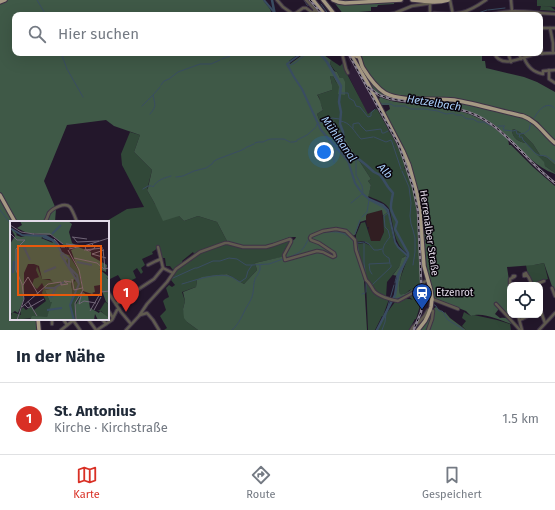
<!DOCTYPE html>
<html lang="de">
<meta charset="utf-8">
<style>
:root{--surface:#fff;--page:#f2f2f3;--text:#1f2937;--muted:#747a83;--line:#e0e1e3;--accent:#d93025}
body{margin:0;font-family:"Fira Sans",sans-serif;background:var(--page);color:var(--text)}
.controls{position:absolute;right:12px;bottom:12px;display:grid;overflow:hidden;border-radius:8px;box-shadow:0 4px 16px #0002}
.controls button{width:36px;height:36px;display:grid;place-items:center;padding:0;border:0;border-bottom:1px solid var(--line);background:var(--surface);color:var(--text);font:20px sans-serif}
.you{position:absolute;left:324px;top:152px;width:14px;height:14px;margin:-10px;border:3px solid #fff;border-radius:50%;background:#1a73e8;box-shadow:0 0 0 6px #1a73e833}
.badge{display:grid;place-items:center;width:26px;height:26px;border-radius:50%;background:var(--accent);color:#fff;font-size:13px;font-weight:700}
.pin{position:absolute;translate:-50% -33px;filter:drop-shadow(0 1px 2px #0008)}
.pin::after{content:'';position:absolute;top:21px;width:14px;height:12px;background:inherit;clip-path:polygon(0 0,100% 0,50% 100%)}
.list{margin:0;padding:0;list-style:none}
h2{display:flex;justify-content:space-between;align-items:center;height:52px;margin:0;padding:0 16px;font-size:17px}
h2 small{font-size:13px;font-weight:400;color:var(--muted)}
.list li{display:grid;grid-template-columns:26px 1fr auto;gap:12px;align-items:center;box-sizing:border-box;height:72px;padding:0 16px;border-top:1px solid var(--line)}
.list b{display:block;font-size:15px;white-space:nowrap}
.list p{margin:0;font-size:13px;white-space:nowrap;color:var(--muted)}
.list em{font-size:13px;font-style:normal;color:var(--muted)}
.icon{flex:none;width:22px;height:22px;fill:none;stroke:currentColor;stroke-width:2;stroke-linecap:round;stroke-linejoin:round}
.map{position:relative;flex:none;width:555px;height:330px;overflow:hidden}
.search{position:absolute;background:var(--surface);box-shadow:0 4px 16px #0002;left:12px;right:12px;top:12px;height:44px;display:flex;align-items:center;gap:10px;box-sizing:border-box;padding:0 14px;border-radius:8px;color:var(--muted);font-size:15px}
.sheet{height:124px;background:var(--surface)}
nav{display:flex;justify-content:space-around;align-items:center;box-sizing:border-box;height:56px;border-top:1px solid var(--line);background:var(--surface);font-size:11px;color:var(--muted)}
nav a{display:grid;justify-items:center;gap:2px}
nav .on{color:var(--accent)}
.map>svg:first-child{display:block}
.built{fill:#2e1e37}
.industrial{fill:#311e22}
.green{fill:#314838}
.forest{fill:#3f5947}
.lines{fill:none;stroke-linecap:round;stroke-linejoin:round}
.stream{stroke:#3a4d62;stroke-width:1}
.canal{stroke:#3a4d62;stroke-width:2}
.river{stroke:#3a4d62;stroke-width:2.5}
.minor-casing{stroke:#3e3246;stroke-width:4.5}
.major-casing{stroke:#3e3246;stroke-width:5.5}
.minor{stroke:#605b50;stroke-width:2.5}
.major{stroke:#a59983;stroke-width:3.5}
.rail-casing{stroke:#8a8191;stroke-width:2.5}
.rail{stroke:#0a050d;stroke-width:1;stroke-dasharray:3;stroke-linecap:butt}
.labels{text-anchor:middle;dominant-baseline:central;stroke-width:3;stroke-linejoin:round;paint-order:stroke}
.street-label{font-size:10px;fill:#e3dbe9;stroke:#0a050d}
.poi-label{font-size:10px;fill:#e3dbe9;stroke:#0a050d;text-anchor:start}
.water-label{font-size:11px;font-style:italic;fill:#a9cffa;stroke:#0a050d}
.inset-river{fill:none;stroke:#3a4d62;stroke-width:2}
.inset-road{fill:none;stroke:#706577;stroke-width:1}
.view{fill:#e8590c;fill-opacity:0.15;stroke:#e8590c;stroke-width:2}
.inset-edge{fill:none;stroke:#e3dbe9;stroke-width:2}
</style>
<div class="map">
<svg width="555" height="330" viewBox="0 0 555 330">
<rect width="100%" height="100%" fill="#23172b"/>
<!-- built -->
<g class="built">
<path d="M 345,53 L 349,53 L 395,138 L 403,153 L 406,165 L 406,166 L 401,153 L 377,109 L 375,107 L 373,110 L 368,114 L 364,107 L 348,75 L 349,74 L 351,65 Z"/>
<path d="M 377,93 L 385,97 L 396,100 L 453,108 L 475,114 L 488,121 L 502,131 L 524,154 L 541,170 L 540,171 L 501,132 L 488,122 L 475,115 L 467,112 L 453,108 L 390,100 L 381,96 L 376,94 Z"/>
</g>
<!-- industrial -->
<path class="industrial" d="M 382,210 L 384,232 L 380,241 L 371,241 L 368,230 L 369,227 L 367,227 L 366,220 L 366,216 L 369,213 Z"/>
<!-- green -->
<g class="green">
<path d="M 537,0 L 555,0 L 555,7 L 542,6 L 551,7 L 555,10 L 555,11 L 540,10 L 541,6 L 537,6 Z"/>
<path d="M 331,60 L 340,66 L 344,62 L 347,74 L 368,114 L 373,110 L 377,109 L 386,125 L 389,131 L 397,143 L 406,166 L 404,168 L 405,169 L 407,169 L 413,189 L 417,213 L 421,288 C 420,288 414,288 412,289 C 406,291 408,295 400,294 C 396,283 406,265 409,254 C 395,247 394,230 391,216 C 390,212 390,209 388,207 C 384,201 374,199 368,196 L 371,185 L 368,181 L 371,179 L 331,117 L 320,122 L 317,114 L 323,110 L 320,102 L 319,97 L 317,95 L 332,90 L 332,85 L 330,76 L 333,76 L 336,82 L 345,95 L 340,78 L 337,72 L 335,71 L 330,64 Z"/>
<path d="M 514,129 L 523,134 L 533,144 L 540,155 L 547,158 L 555,165 L 555,173 L 545,166 L 543,162 L 526,143 C 519,142 512,138 512,130 Z"/>
<path d="M 130,132 L 140,135 L 134,152 L 152,170 L 147,190 L 155,204 L 179,216 L 184,221 L 198,216 L 217,222 L 227,241 C 252,246 261,249 285,239 L 291,240 L 282,257 L 255,263 L 257,270 L 244,284 L 227,274 L 197,280 L 196,287 L 182,292 L 185,301 L 183,309 L 187,322 L 198,330 L 164,330 L 167,328 L 160,316 L 166,310 L 163,301 L 165,299 L 169,297 L 166,288 L 169,285 L 172,287 L 175,285 L 171,280 L 177,269 L 199,254 L 219,244 L 194,254 L 193,252 L 182,261 L 183,263 L 173,270 L 170,266 L 166,266 L 165,258 L 162,258 L 158,248 L 152,252 L 153,254 L 142,259 L 145,265 L 141,268 L 143,272 L 141,274 L 137,268 L 133,271 L 136,278 L 128,282 L 126,279 L 125,280 L 128,286 L 126,288 L 118,275 L 108,280 L 108,222 L 105,222 L 127,209 L 144,207 L 122,165 L 121,154 Z"/>
<path d="M 388,212 L 394,242 L 407,255 L 407,256 L 403,257 L 399,267 L 387,282 L 386,297 C 383,296 379,295 377,293 C 366,284 358,258 356,244 L 365,243 L 371,246 L 364,241 L 356,242 L 356,235 L 361,223 L 365,222 C 367,228 369,234 371,241 L 380,241 L 384,232 L 383,216 Z"/>
<path d="M 544,263 L 548,279 L 532,285 L 528,276 L 526,265 L 534,265 Z"/>
<path d="M 366,282 L 368,283 L 374,292 L 389,299 L 383,316 L 382,316 L 375,330 L 368,330 Z"/>
<path d="M 421,289 L 420,305 L 419,305 L 420,306 L 416,319 L 415,319 L 409,330 L 377,330 L 383,318 L 395,302 L 406,297 L 407,299 L 410,299 L 413,300 L 408,296 Z"/>
<path d="M 464,312 L 471,316 L 474,315 L 497,320 L 510,324 L 511,330 L 466,330 L 462,326 L 466,321 L 462,318 Z"/>
</g>
<!-- forest -->
<g class="forest">
<path d="M 0,0 L 263,0 L 270,9 L 272,14 L 277,13 L 277,15 L 15,15 L 15,53 L 300,53 L 289,61 L 290,64 L 305,53 L 321,53 L 331,60 L 330,64 L 334,71 L 337,72 L 340,78 L 343,78 L 345,82 L 345,95 L 338,94 L 339,87 L 333,76 L 330,76 L 332,85 L 332,90 L 317,95 C 320,98 321,105 323,110 L 317,114 L 320,122 L 331,117 L 371,179 L 368,181 L 371,185 L 368,198 L 384,206 L 388,212 L 383,216 L 382,210 L 367,214 L 366,216 L 366,220 L 360,222 L 355,235 L 352,236 L 364,280 L 367,330 L 198,330 L 187,322 L 184,318 L 183,309 L 185,301 L 183,292 L 196,287 L 197,280 L 202,277 L 227,274 L 244,284 L 257,270 L 255,263 L 285,256 L 292,241 L 295,239 L 296,237 C 288,236 280,242 272,244 C 257,249 242,246 227,241 L 217,222 L 198,216 L 184,221 L 179,216 L 163,221 L 155,204 L 147,190 L 148,188 L 152,170 L 134,152 L 140,135 L 114,126 L 106,120 L 67,125 L 44,181 L 56,209 L 55,222 L 11,222 L 11,319 L 37,319 L 38,330 L 0,330 Z"/>
<path d="M 334,0 L 392,0 L 394,1 L 394,4 L 378,5 L 377,7 L 371,7 L 371,11 L 359,12 L 344,15 L 333,1 Z"/>
<path d="M 359,53 L 486,53 L 482,54 L 482,61 L 485,61 L 486,68 L 524,77 L 537,82 L 555,92 L 555,141 L 547,133 L 538,122 L 529,117 L 516,113 L 443,98 L 392,95 L 379,87 L 364,66 L 362,57 Z"/>
<path d="M 361,68 L 389,96 L 450,101 L 472,105 L 524,118 L 530,120 L 555,144 L 555,165 L 547,158 L 540,155 L 533,144 L 523,134 L 514,129 L 512,130 C 512,138 519,142 526,143 L 544,162 L 545,166 L 555,173 L 555,174 C 529,165 515,140 493,124 C 466,104 428,104 396,100 C 373,95 371,87 361,68 Z"/>
<path d="M 380,97 C 391,102 402,103 414,104 C 447,108 471,109 498,131 C 503,134 509,138 509,145 L 511,145 L 533,167 L 555,186 L 555,295 L 544,263 L 534,265 L 507,267 L 510,287 L 510,312 L 507,314 L 498,307 L 498,310 L 495,314 L 500,318 C 508,317 509,319 514,325 C 502,321 483,311 471,316 L 466,311 L 433,298 L 424,265 L 421,212 L 410,164 L 402,144 L 384,113 L 390,109 L 389,105 L 380,105 L 378,102 Z"/>
<path d="M 406,256 L 407,259 C 403,267 397,285 400,294 C 405,295 408,292 412,289 L 415,289 L 419,287 L 419,289 C 411,293 402,300 393,299 L 395,295 L 398,276 L 393,275 L 399,267 L 402,258 Z"/>
<path d="M 436,307 L 444,313 L 445,312 L 450,318 L 466,330 L 420,330 C 424,322 429,312 436,307 Z"/>
</g>
<g class="lines">
<!-- stream -->
<g class="stream">
<path d="M 37,0 L 46,15"/>
<path d="M 304,0 L 307,5 L 310,6"/>
<path d="M 321,4 L 329,15"/>
<path d="M 488,10 L 505,8"/>
<path d="M 478,13 L 487,10"/>
<path d="M 474,15 L 477,13"/>
<path d="M 61,53 L 67,69 L 83,97"/>
<path d="M 222,59 L 230,56 L 232,53"/>
<path d="M 288,66 L 295,63 L 307,53"/>
<path d="M 161,85 L 164,81 L 169,79 L 178,72 L 200,64 L 211,64 L 220,60"/>
<path d="M 341,93 L 348,93 L 349,98 L 354,101 L 356,106 L 360,107 L 368,117 L 371,116 L 371,113 L 375,109"/>
<path d="M 380,104 L 391,104 L 394,106 L 395,106"/>
<path d="M 142,106 L 153,95"/>
<path d="M 396,106 L 405,106 L 411,109 L 424,109 L 438,111 L 446,114 L 453,113 L 456,115 L 462,115 L 465,118 L 468,119 L 473,119 L 478,122 L 484,122 L 491,126"/>
<path d="M 150,114 C 157,106 155,105 153,95 L 160,87"/>
<path d="M 534,118 C 538,112 543,103 552,106 L 554,108"/>
<path d="M 340,121 C 351,122 354,132 361,139 L 373,137"/>
<path d="M 320,123 L 332,118 L 340,119"/>
<path d="M 498,126 L 505,126 L 503,128 L 504,130 L 513,131 L 516,130 L 517,134 L 520,134 L 519,137 L 522,137 L 523,140 L 535,153 L 538,155 L 546,156 L 555,162"/>
<path d="M 316,127 L 317,124 L 319,123"/>
<path d="M 353,128 L 353,124 L 357,123 L 359,123 L 361,126 L 366,131 L 381,129 L 382,133 L 384,133 L 388,131"/>
<path d="M 526,132 L 529,130 L 531,121"/>
<path d="M 520,134 L 525,133"/>
<path d="M 374,137 L 386,142 L 391,140 L 392,142 L 401,169"/>
<path d="M 297,140 L 307,135 L 315,128"/>
<path d="M 291,142 L 294,142 L 297,141"/>
<path d="M 255,143 L 258,142 L 263,142 L 267,140 L 271,139 L 284,139 L 290,142"/>
<path d="M 339,148 L 340,139 L 343,138"/>
<path d="M 334,152 L 334,162"/>
<path d="M 331,157 L 331,155 L 337,149"/>
<path d="M 356,157 L 356,175 L 362,186 L 363,192"/>
<path d="M 402,171 L 409,187 L 411,203 L 410,216 L 411,224 L 413,230 L 415,238 L 415,252 L 413,265"/>
<path d="M 176,177 L 183,176 L 194,171 L 206,168 L 212,164 L 214,161 L 218,159 L 242,150 L 247,147 L 254,144"/>
<path d="M 152,186 L 153,187 C 157,180 164,178 171,176"/>
<path d="M 143,189 L 148,186 L 151,186"/>
<path d="M 351,203 L 362,194"/>
<path d="M 0,210 L 11,224"/>
<path d="M 388,213 L 384,216 L 385,227 L 388,230 L 390,237 C 384,244 378,253 389,258 L 390,264"/>
<path d="M 362,217 L 367,212 L 369,200 L 384,208 L 387,212"/>
<path d="M 323,232 C 337,232 344,230 354,242"/>
<path d="M 355,234 L 360,220"/>
<path d="M 311,238 L 317,235"/>
<path d="M 365,242 L 369,244 L 374,250 L 378,250 L 382,249"/>
<path d="M 357,243 L 364,242"/>
<path d="M 357,243 L 359,254"/>
<path d="M 364,243 L 364,263 L 366,278"/>
<path d="M 286,258 C 299,254 302,252 308,240"/>
<path d="M 372,274 L 370,271 L 369,264 L 389,263"/>
<path d="M 257,276 L 260,270 L 260,265"/>
<path d="M 173,278 L 195,268 L 197,268 L 213,261 L 220,261 L 229,258 L 237,259 L 246,265 L 252,265"/>
<path d="M 366,282 L 366,292"/>
<path d="M 395,283 C 396,276 398,271 403,265"/>
<path d="M 182,284 C 196,280 214,273 229,276 C 233,277 236,280 240,282 L 246,278 L 248,271 L 252,265 L 269,264 L 283,259"/>
<path d="M 372,285 L 391,267 L 391,265"/>
<path d="M 362,294 L 365,293"/>
<path d="M 409,296 L 415,295 L 420,296"/>
<path d="M 393,299 L 402,297"/>
<path d="M 433,304 L 436,306 L 439,311 L 442,311 L 444,313"/>
<path d="M 444,314 L 448,320 L 463,329 L 463,330"/>
<path d="M 232,330 C 239,324 242,316 246,308 C 249,303 252,299 253,293 C 254,287 253,283 256,277"/>
<path d="M 382,330 L 385,322 L 386,313 L 394,285"/>
</g>
<!-- canal -->
<g class="canal">
<path d="M 264,0 L 274,12"/>
<path d="M 302,53 L 287,64 L 294,77 L 302,89 L 321,130 L 348,161 L 355,183 L 359,189 L 363,194 L 369,199 L 383,205 L 388,210 L 395,242 L 398,247 L 408,256"/>
</g>
<!-- river -->
<g class="river">
<path d="M 272,0 L 275,15"/>
<path d="M 319,53 L 323,57 L 327,62 L 341,86 L 339,102 L 341,112 L 340,124 L 343,132 L 344,144 L 349,151 L 356,157 L 365,164 L 374,172 L 380,175 L 383,179 L 388,187 L 393,193 C 390,209 389,207 397,222 L 395,229 L 408,253 L 408,256 L 398,276 L 395,295 L 377,330"/>
</g>
<defs>
<g id="minor">
<path d="M 277,0 L 283,7 L 293,14 L 296,13 L 303,8 L 306,8 L 313,13 L 315,10"/>
<path d="M 306,0 L 320,15"/>
<path d="M 450,0 L 453,15"/>
<path d="M 434,13 C 458,15 466,14 486,0"/>
<path d="M 427,14 L 430,13 L 430,4"/>
<path d="M 386,15 L 395,13 L 412,6 L 432,3"/>
<path d="M 489,15 C 510,8 533,13 555,14"/>
<path d="M 510,15 L 512,11 L 511,0"/>
<path d="M 540,28 L 555,28"/>
<path d="M 550,28 L 553,43 L 553,53"/>
<path d="M 540,41 L 542,54"/>
<path d="M 342,53 L 346,69 L 348,73"/>
<path d="M 494,53 C 501,69 520,58 532,55 C 539,53 547,53 555,53"/>
<path d="M 508,53 L 511,62"/>
<path d="M 519,53 L 521,59"/>
<path d="M 524,58 C 528,67 533,72 543,74 L 543,71 L 555,70"/>
<path d="M 549,70 L 549,79 L 555,83"/>
<path d="M 45,222 C 47,219 48,216 49,213 C 53,208 65,202 70,207 C 73,211 75,217 77,222"/>
<path d="M 158,247 L 163,268"/>
<path d="M 148,265 L 156,261 L 161,259"/>
<path d="M 163,268 L 173,273"/>
<path d="M 527,275 L 526,273 L 524,274 L 524,276 L 527,275 L 529,278 L 532,285"/>
<path d="M 510,285 L 510,279 L 514,277 L 515,276 L 513,276 L 512,278"/>
<path d="M 534,285 L 544,281"/>
<path d="M 552,288 L 555,296"/>
<path d="M 108,292 L 121,312 L 131,324"/>
<path d="M 432,299 L 458,309"/>
<path d="M 116,304 L 154,279 L 163,268"/>
<path d="M 496,304 L 520,330"/>
<path d="M 540,309 L 545,323"/>
<path d="M 108,310 L 113,318"/>
<path d="M 140,315 L 147,313 L 153,320 L 159,330"/>
<path d="M 518,315 L 522,330"/>
<path d="M 52,319 L 52,324"/>
<path d="M 63,319 L 67,325"/>
<path d="M 88,319 L 96,330"/>
<path d="M 102,319 L 106,324"/>
<path d="M 73,320 L 80,330"/>
<path d="M 520,320 L 530,315"/>
<path d="M 61,330 L 75,319"/>
<path d="M 97,330 L 112,320 L 117,310 L 119,309"/>
<path d="M 126,330 L 139,316 L 147,304 L 167,282 L 176,269 L 200,252 L 225,243 L 228,243 L 243,247 L 266,247 L 273,245 L 290,239 L 291,240 L 291,242 L 284,255 L 285,260 L 317,251 L 323,252 L 333,257 L 335,256 L 334,253 L 319,243 L 311,240 L 310,238 L 311,236 L 323,231 L 336,229 L 346,231 L 355,240 L 356,250 L 366,280 C 370,283 371,287 374,291 C 378,296 391,300 398,301 L 422,288 L 424,282 L 428,280"/>
<path d="M 411,330 C 415,323 415,326 420,321 C 423,318 426,314 428,310 L 430,310"/>
<path d="M 428,330 L 432,319 L 433,311 L 430,310"/>
<path d="M 539,330 L 555,313"/>
</g>
<g id="major">
<path d="M 313,0 L 325,15"/>
<path d="M 323,0 L 335,15"/>
<path d="M 333,0 L 338,2 L 345,3 L 401,0"/>
<path d="M 412,0 C 424,1 436,4 448,0"/>
<path d="M 0,2 L 5,0"/>
<path d="M 350,53 L 368,84 L 403,151 L 409,165 L 417,194 L 420,212 L 424,266 L 431,291 L 432,299 L 431,307 L 428,315 L 425,321 L 418,330"/>
<path d="M 351,54 L 359,57 C 361,61 361,65 363,68 C 368,76 377,88 385,93 C 400,102 435,98 454,100 C 477,104 500,111 523,116 C 537,121 544,134 555,143"/>
<path d="M 0,195 L 15,222"/>
<path d="M 38,319 L 39,330"/>
</g>
</defs>
<!-- minor casing -->
<use href="#minor" class="minor-casing"/>
<!-- major casing -->
<use href="#major" class="major-casing"/>
<!-- minor -->
<use href="#minor" class="minor"/>
<!-- major -->
<use href="#major" class="major"/>
<defs>
<g id="rail">
<path d="M 310,0 L 323,15"/>
<path d="M 348,53 L 398,143 L 403,157 L 413,187 L 418,211 L 422,303 L 421,312 L 414,329"/>
<path d="M 368,87 L 379,95 L 391,99 L 457,109 C 487,115 504,134 525,155 C 534,165 544,174 555,183"/>
</g>
</defs>
<!-- rail casing -->
<use href="#rail" class="rail-casing"/>
<!-- rail -->
<use href="#rail" class="rail"/>
</g>
<!-- icons -->
<defs>
<symbol id="station-pin" viewBox="-11 -11 22 30"><path d="M0 17L-7.5 6A9.5 9.5 0 1 1 7.5 6Z" fill="#1a4fb4" stroke="#0a050d"/><path d="M-3-6H3Q5-6 5-4V2Q5 4 3 4L4.5 6H3L1.5 4h-3L-3 6H-4.5L-3 4Q-5 4-5 2V-4Q-5-6-3-6ZM-3.5-4v3h7v-3ZM-3.5 1v1.5H-2V1ZM2 1v1.5H3.5V1Z" fill="#fff"/></symbol>
</defs>
<g fill-rule="evenodd">
<use href="#station-pin" x="411" y="282" width="22" height="30"/>
</g>
<g class="labels">
<!-- street labels -->
<g class="street-label">
<text transform="translate(429 233) rotate(82)">Herrenalber Straße</text>
</g>
<!-- poi labels -->
<g class="poi-label">
<text x="436" y="293">Etzenrot</text>
</g>
<!-- water labels -->
<g class="water-label">
<text transform="translate(434 103) rotate(9)">Hetzelbach</text>
<text transform="translate(339 139) rotate(55)">Mühlkanal</text>
<text transform="translate(385 171) rotate(48)">Alb</text>
</g>
</g>
<!-- overview -->
<g transform="translate(10 221)">
<rect width="99" height="99" fill="#23172b"/>
<path d="M 57,34 L 59,34 L 69,50 L 73,70 L 66,82 L 65,99 L 63,99 L 60,82 L 63,75 L 61,60 L 63,58 L 65,61 L 66,56 L 55,42 L 57,36 L 60,39 ZM 27,45 L 32,58 L 51,61 L 45,67 L 35,69 L 40,81 L 43,81 L 41,88 L 37,96 L 0,99 L 2,91 L 11,94 L 10,90 L 13,86 L 16,89 L 22,85 L 24,89 L 36,80 L 32,72 L 34,66 L 32,62 L 27,68 L 22,64 L 24,58 L 29,56 L 26,49 ZM 95,81 L 99,83 L 99,99 L 91,90 L 87,90 L 90,89 Z" fill="#314838"/>
<path d="M 10,0 L 58,0 L 62,3 L 59,11 L 62,22 L 67,25 L 60,27 L 56,25 L 57,27 L 42,14 L 17,12 L 7,7 L 12,4 ZM 0,6 L 7,13 L 6,14 L 11,16 L 23,13 L 23,15 L 36,15 L 31,17 L 43,22 L 41,19 L 44,19 L 51,31 L 58,34 L 60,39 L 58,36 L 55,42 L 66,57 L 61,62 L 63,75 L 60,85 L 65,99 L 63,94 L 63,99 L 20,99 L 22,95 L 37,96 L 42,81 L 40,81 L 35,69 L 45,67 L 52,61 L 44,62 L 40,58 L 32,58 L 29,45 L 24,43 L 18,43 L 14,52 L 14,78 L 8,92 L 5,90 L 0,93 L 0,23 L 5,15 ZM 68,26 L 81,31 L 81,35 L 97,44 L 96,51 L 89,48 L 99,56 L 99,58 L 96,56 L 99,59 L 99,83 L 96,81 L 90,64 L 84,65 L 85,71 L 82,72 L 85,74 L 73,70 L 71,57 L 61,29 ZM 73,71 L 78,75 L 80,87 L 89,92 L 90,90 L 99,97 L 97,99 L 88,99 L 85,93 L 84,99 L 66,99 L 65,85 Z" fill="#3f5947"/>
<path class="inset-river" d="M 0,7 L 12,14 L 36,15 L 45,20M 42,13 L 51,4M 33,16 L 44,20 L 49,26M 13,24 L 20,39M 48,24 L 51,31 L 59,38 L 59,46 L 67,54 L 69,63 L 60,84 L 64,99M 54,32 L 51,34 L 69,63M 67,41 L 82,44M 34,51 L 46,46M 3,52 L 4,40M 35,67 L 44,67 L 54,61M 41,77 L 46,66M 37,89 L 52,87"/>
<path class="inset-road" d="M 0,4 L 11,11 L 24,13M 0,12 L 7,19 L 15,19 L 6,28 L 6,49 L 12,63 L 14,78 L 7,99M 23,13 L 40,13 L 53,23M 62,16 L 77,18M 63,16 L 67,21 L 89,20M 44,18 L 51,26 L 55,26M 56,23 L 74,25 L 99,17M 75,25 L 76,29 L 79,30 L 85,27 L 82,23M 59,28 L 72,25M 93,28 L 95,48M 58,29 L 69,49 L 73,69 L 65,82 L 66,99M 74,29 L 93,27M 94,29 L 82,33 L 96,37M 64,37 L 87,42 L 94,48 L 99,47M 62,58 L 64,69 L 72,67M 13,64 L 18,56 L 28,73M 72,71 L 69,83 L 74,80 L 86,82M 18,80 L 27,95M 14,83 L 18,87 L 34,78M 12,86 L 38,63 L 51,61 L 51,64 L 58,63 L 54,60 L 61,61M 84,89 L 91,76M 80,90 L 91,71 L 99,70"/>
<path class="view" d="M 8,25 L 91,25 L 91,74 L 8,74 Z"/>
<rect width="99" height="99" class="inset-edge"/>
</g>
</svg>
<div class="controls">
<button><svg class="icon" aria-label="locate" viewBox="0 0 24 24"><circle cx="12" cy="12" r="6"/><path d="M12 2v4M12 18v4M2 12h4M18 12h4"/></svg></button>
</div>
<div class="you"></div>
<div class="pin badge" style="left:126px;top:312px">1</div>
<div class="search"><svg class="icon" aria-label="search" viewBox="0 0 24 24"><circle cx="10" cy="10" r="6"/><path d="M15 15l6 6"/></svg>Hier suchen</div>
</div>
<section class="sheet">
<h2>In der Nähe<small></small></h2>
<ul class="list">
<li><span class="badge">1</span><div><b>St. Antonius</b><p>Kirche · Kirchstraße</p></div><em>1.5 km</em></li>
</ul>
</section>
<nav>
<a class="on"><svg class="icon" aria-label="map" viewBox="0 0 24 24"><path d="M3 6l6-2 6 2 6-2v14l-6 2-6-2-6 2zM9 4v14M15 6v14"/></svg>Karte</a>
<a><svg class="icon" aria-label="directions" viewBox="0 0 24 24"><path d="M12 3l9 9-9 9-9-9zM9 14v-3h6M13 9l2 2-2 2"/></svg>Route</a>
<a><svg class="icon" aria-label="saved" viewBox="0 0 24 24"><path d="M7 4h10v16l-5-4-5 4z"/></svg>Gespeichert</a>
</nav>
